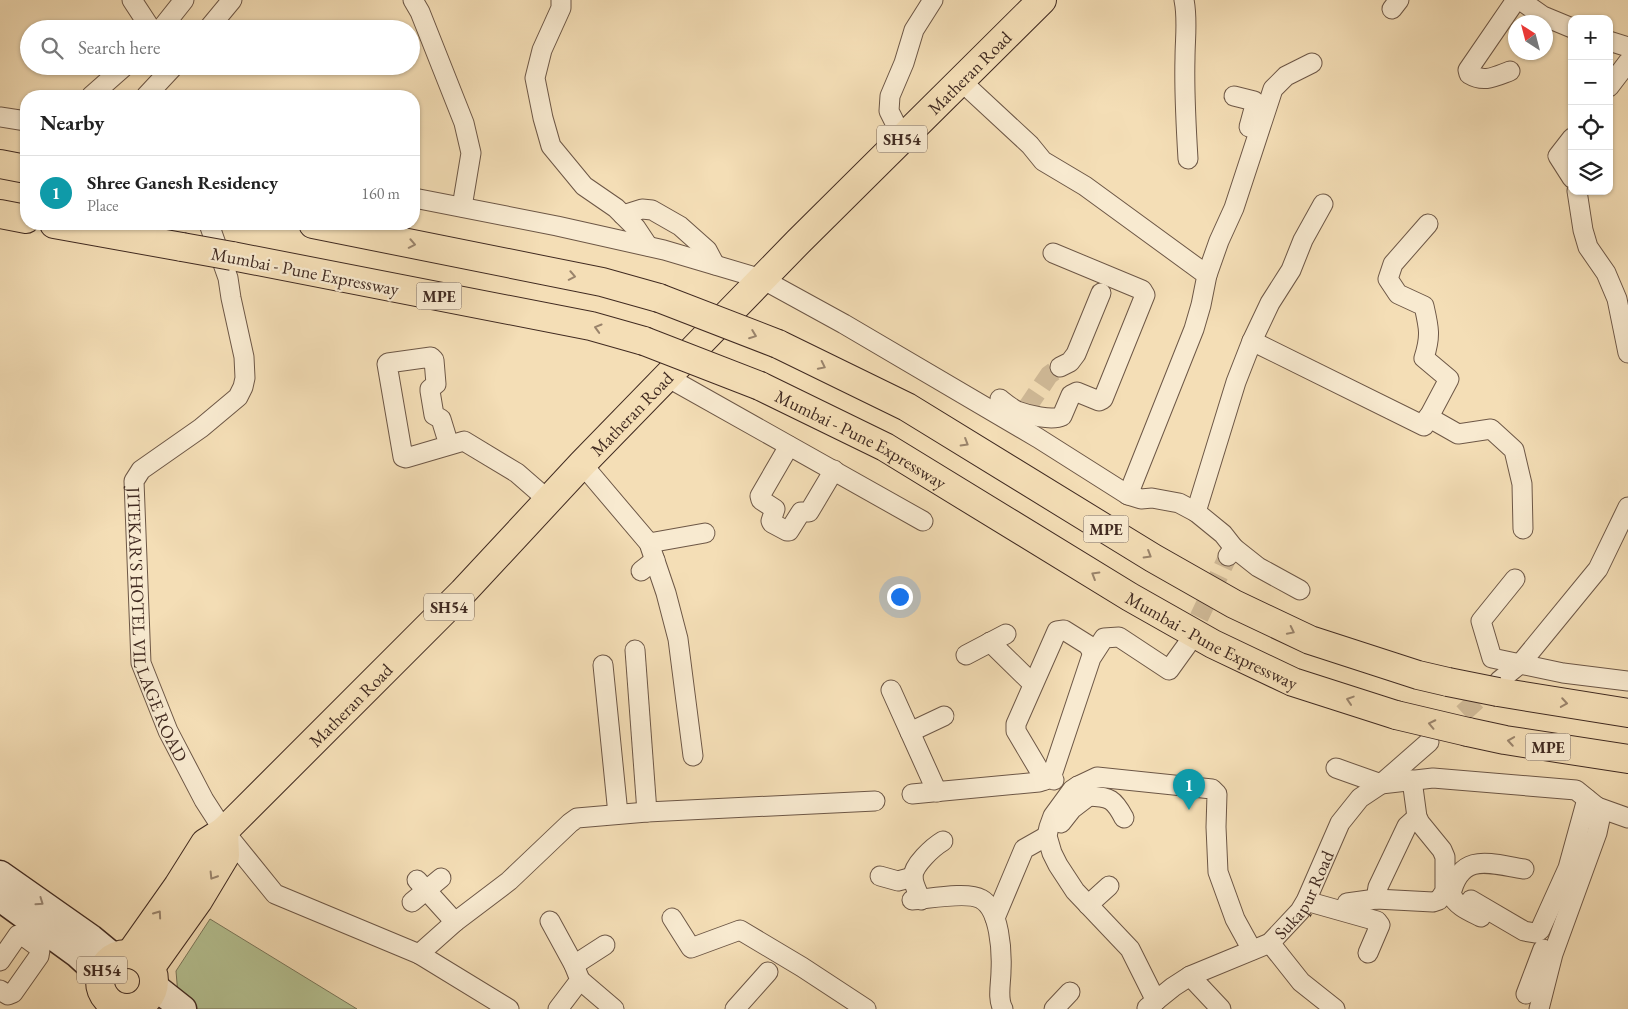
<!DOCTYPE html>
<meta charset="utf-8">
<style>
:root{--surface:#fff;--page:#f6f6f6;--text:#222;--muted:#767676;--line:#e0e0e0;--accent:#b45309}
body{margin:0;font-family:"EB Garamond",serif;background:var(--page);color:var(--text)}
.controls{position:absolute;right:15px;top:15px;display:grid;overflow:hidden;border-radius:10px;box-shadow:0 1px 4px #0004}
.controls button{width:45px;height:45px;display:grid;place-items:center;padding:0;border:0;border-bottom:1px solid var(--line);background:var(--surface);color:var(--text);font:25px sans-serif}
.compass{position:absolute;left:1508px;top:15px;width:45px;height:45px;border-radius:50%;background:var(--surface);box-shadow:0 1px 4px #0004;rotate:324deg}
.you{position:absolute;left:899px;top:596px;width:18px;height:18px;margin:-12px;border:4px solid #fff;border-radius:50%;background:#1a73e8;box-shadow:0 0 0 8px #1a73e833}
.badge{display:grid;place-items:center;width:32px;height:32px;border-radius:50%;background:var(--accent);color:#fff;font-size:16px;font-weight:700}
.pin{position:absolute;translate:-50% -41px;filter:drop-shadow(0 1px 2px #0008)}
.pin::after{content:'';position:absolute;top:26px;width:18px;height:15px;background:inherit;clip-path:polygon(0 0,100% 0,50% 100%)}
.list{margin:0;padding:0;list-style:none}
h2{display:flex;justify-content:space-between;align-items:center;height:65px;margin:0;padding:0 20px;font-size:21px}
h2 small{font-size:16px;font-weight:400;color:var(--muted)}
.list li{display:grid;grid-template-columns:32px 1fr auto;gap:15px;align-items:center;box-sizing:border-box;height:75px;padding:0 20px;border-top:1px solid var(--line)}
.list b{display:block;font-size:19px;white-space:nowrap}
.list p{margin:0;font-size:16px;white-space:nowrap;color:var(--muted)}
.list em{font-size:16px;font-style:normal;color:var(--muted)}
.icon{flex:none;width:28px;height:28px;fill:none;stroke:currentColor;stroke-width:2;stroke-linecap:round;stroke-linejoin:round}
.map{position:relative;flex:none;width:1628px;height:1009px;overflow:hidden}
.search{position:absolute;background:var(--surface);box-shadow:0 1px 4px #0004;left:20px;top:20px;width:400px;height:55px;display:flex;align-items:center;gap:12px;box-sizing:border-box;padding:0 18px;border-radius:28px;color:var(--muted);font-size:19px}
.panel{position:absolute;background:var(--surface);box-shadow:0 1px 4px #0004;left:20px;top:90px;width:400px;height:140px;border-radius:20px}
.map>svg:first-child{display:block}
.green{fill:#b5c293;stroke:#7a765a}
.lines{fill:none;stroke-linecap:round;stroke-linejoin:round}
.street-tunnel{stroke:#d0ba98;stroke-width:19;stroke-dasharray:19 9;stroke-linecap:butt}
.street-casing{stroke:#6d5746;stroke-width:21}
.secondary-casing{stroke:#402a21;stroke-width:29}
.primary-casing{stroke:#402a21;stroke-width:30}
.highway-casing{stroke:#402a21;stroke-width:30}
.street{stroke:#f8ead0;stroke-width:19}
.secondary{stroke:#f8ead0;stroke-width:26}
.primary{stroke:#f4deb6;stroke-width:28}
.highway{stroke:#f4deb6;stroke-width:28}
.highway-bridge-casing{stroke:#402a21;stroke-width:30;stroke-linecap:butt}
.highway-bridge{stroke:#f4deb6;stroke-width:28}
.oneway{stroke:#9a846c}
.oneway2{stroke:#9c8a78}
.labels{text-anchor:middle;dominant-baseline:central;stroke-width:4.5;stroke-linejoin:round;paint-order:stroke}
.shield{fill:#f8ead0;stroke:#776456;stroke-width:1}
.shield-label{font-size:16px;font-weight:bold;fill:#402a21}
.street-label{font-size:18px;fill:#402a21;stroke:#f8ead0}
</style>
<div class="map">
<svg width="1628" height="1009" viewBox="0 0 1628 1009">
<rect width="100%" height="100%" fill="#f4deb6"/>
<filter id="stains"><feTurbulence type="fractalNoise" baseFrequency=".004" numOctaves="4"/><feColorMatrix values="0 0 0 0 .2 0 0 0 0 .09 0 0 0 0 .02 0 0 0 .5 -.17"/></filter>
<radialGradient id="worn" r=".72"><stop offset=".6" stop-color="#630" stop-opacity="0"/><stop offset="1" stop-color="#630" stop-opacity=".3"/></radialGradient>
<!-- green -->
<path class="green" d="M 210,919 L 357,1009 L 196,1009 L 178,995 L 176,971 Z"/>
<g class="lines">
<!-- street-tunnel -->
<g class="street-tunnel">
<path d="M 1026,409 L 1049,375 L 1060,367"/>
<path d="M 1187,643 L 1228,556"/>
<path d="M 1442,732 L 1494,685"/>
</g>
<defs>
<g id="street">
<path d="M 132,0 L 151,29"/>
<path d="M 413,0 L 420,12 L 464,123 L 471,153 L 462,207"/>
<path d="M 561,0 L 561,8 L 542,50 L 535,78 L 543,118 L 551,146 L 584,186 L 616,208 L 636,228 L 648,246"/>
<path d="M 1184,0 C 1188,19 1185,39 1185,58 C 1184,92 1186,126 1188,159"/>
<path d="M 1520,0 L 1543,16 L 1572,28"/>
<path d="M 1392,9 L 1399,0"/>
<path d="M 161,29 L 184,0"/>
<path d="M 208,29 L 232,0"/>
<path d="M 1609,41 L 1628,47"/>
<path d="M 1510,71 C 1494,77 1484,83 1469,74 L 1468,70 L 1516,0"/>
<path d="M 961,81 L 1030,145 L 1043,161 L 1085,186 L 1207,275 L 1201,305 L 1194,329 L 1128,495"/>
<path d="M 1609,87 L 1628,62"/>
<path d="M 91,96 L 125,66"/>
<path d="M 146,96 L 174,66"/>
<path d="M 1234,96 L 1254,101 L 1255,105 L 1249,127"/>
<path d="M 0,117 L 26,121"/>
<path d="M 905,136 L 897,127 L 889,111 L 890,96 L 904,63 L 914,30 L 933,0"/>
<path d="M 1572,138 L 1558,156 L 1572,178"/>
<path d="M 1577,191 L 1583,230 L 1588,247 L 1606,273 L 1617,299 L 1628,353"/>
<path d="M 414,198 L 557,226 L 664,250 L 762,279 L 844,324 L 1038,438 L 1128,495 L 1141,499 L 1152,498 L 1179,503 L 1196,512"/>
<path d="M 623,215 L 642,209 L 652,210 L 680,226 L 707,250 L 715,265"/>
<path id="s1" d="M 209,224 L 228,278 L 231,298 L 244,357 L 245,378 L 243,387 L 238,397 L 201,428 L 141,470 L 134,481 L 141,663 L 168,731 L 204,800 L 224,831 L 275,894 L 419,954 L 509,1009"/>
<path d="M 1207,275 L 1219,241 L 1234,208 L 1273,89 L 1286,76 L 1312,63"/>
<path d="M 1252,341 L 1424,426 L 1449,379 L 1424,358 C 1431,336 1429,328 1424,306 L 1398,294 L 1388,279 L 1393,264 L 1428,224"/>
<path d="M 1060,367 L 1070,362 L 1076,354 L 1101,293"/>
<path d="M 667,377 L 923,521"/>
<path d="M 1000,399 C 1005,403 1011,408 1017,411 C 1028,415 1052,421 1062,416 L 1071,395 L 1077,392 L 1099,401 L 1103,399 L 1145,295 L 1142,290 L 1053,253"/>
<path d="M 1428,417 L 1458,434 L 1491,429 L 1514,450 L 1522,484 L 1523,529"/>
<path d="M 449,445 L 441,419 L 434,415 L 430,391 L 430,389 L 436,384 L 434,360 L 431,357 L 388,363 L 387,364 L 403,457 L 406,458 L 464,441 L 517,473 L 548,500"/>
<path d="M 789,446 L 760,496 L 761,500 L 775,509 L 771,521 L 772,523 L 787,531 L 789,531 L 801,512 L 809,512 L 834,470"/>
<path d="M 582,464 L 649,543 L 666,593 L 678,639 L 693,756"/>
<path d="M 649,543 L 705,533"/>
<path d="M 1234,548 L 1258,567 L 1300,590"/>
<path d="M 1228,556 L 1234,548 L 1223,534 L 1196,512 L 1236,382 L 1252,341 L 1270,303 L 1291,270 L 1303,240 L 1323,204"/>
<path d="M 641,571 L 655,560"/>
<path d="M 1515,579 L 1481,621 L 1492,658 L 1563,673 L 1628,681"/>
<path d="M 990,642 L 1033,684"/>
<path d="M 635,650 L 647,812"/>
<path d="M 966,655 L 1006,634"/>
<path d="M 603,665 L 618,814"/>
<path d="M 1499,681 L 1521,663 L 1598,569 L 1628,507"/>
<path d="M 891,690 L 937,792"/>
<path d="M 910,732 L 944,716"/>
<path d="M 1336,768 L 1381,784 L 1433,778 L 1576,790 L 1597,807 L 1600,819 L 1597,833 L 1553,954 L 1539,1009"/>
<path d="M 1051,778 L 1091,658 L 1104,638 L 1119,637 L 1169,670 L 1187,645"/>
<path d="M 1045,780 L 1016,731 L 1016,724 L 1057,631 L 1064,630 L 1088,645 L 1093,654"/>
<path d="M 912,794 L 1039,782 L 1051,778 L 1054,780"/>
<path d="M 1089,796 C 1110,797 1114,799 1124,818"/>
<path d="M 1597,807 L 1628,818"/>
<path d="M 1061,823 L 1072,809 L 1089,796 L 1078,786"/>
<path d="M 880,876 L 898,881 L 913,877"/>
<path d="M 417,880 L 455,922"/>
<path d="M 1376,899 L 1378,887 L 1407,826 L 1417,817"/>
<path d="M 912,900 C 928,899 967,891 981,899 C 1000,909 1002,952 1001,971 C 1001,983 997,999 1003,1009"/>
<path d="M 921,900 C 918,893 913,884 913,877 C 913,865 933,847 943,841"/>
<path d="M 1471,900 L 1524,931 L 1535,933 L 1540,930 L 1568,868 L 1587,799"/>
<path d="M 1306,901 L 1377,921 L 1380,925 L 1368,953"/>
<path d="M 412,902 L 441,878"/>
<path d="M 1347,903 L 1376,899 L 1433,902 L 1439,900 L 1445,891 L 1445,857 L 1442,850 L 1420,823 L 1417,817 L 1412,780"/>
<path d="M 1088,905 L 1109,886"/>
<path d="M 1481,917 C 1469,911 1456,906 1451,894 C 1461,851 1491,864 1524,869"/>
<path d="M 672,918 L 691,948 L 740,930 L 802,967 L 866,1009"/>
<path d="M 995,918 L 1024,849 L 1047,836"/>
<path d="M 550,921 L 574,965 L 580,980 L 558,1009"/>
<path d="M 1270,943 L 1301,982 L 1335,1009"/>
<path d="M 419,954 L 455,922 L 509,881 L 570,823 L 577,818 L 647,812 L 875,801"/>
<path d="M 0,961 L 18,935 L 22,935 L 37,946 L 40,950 L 39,956 L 13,993 L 8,995 L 0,990"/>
<path d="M 574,965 L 605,945"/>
<path d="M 1190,976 L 1221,1009"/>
<path d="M 580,980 L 614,1009"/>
<path d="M 1526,994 L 1543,949"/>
<path d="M 1156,1001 L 1130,949 L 1075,891 L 1058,865 L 1052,853 L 1047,836 L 1049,827 L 1053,816 L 1072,790 L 1078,786 L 1097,777 L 1212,789 L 1217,794 L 1216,827 L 1218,872 L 1235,919 L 1252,950"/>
<path id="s2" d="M 1147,1008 L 1173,987 L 1190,976 L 1270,943 L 1300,911 L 1306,901 L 1340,823 L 1360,798 L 1381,784 L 1429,742"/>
<path d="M 735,1009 L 768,972"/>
<path d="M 1054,1009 L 1070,992"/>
</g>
<g id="secondary">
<path d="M 0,874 L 91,938 L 114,957"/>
<path d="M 0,898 L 77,954 L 100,975"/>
<path d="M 154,986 L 183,1009"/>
<path d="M 139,1006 L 144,1009"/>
</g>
<g id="primary">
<circle cx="127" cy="981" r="27"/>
<path id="s3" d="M 130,954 L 178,886 L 205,843 L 224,831 L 463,592 L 582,464 L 798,242 L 1042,0"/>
<path d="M 151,967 L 198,901 L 225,856 L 224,831"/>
</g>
<g id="highway">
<path d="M 0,164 L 26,169"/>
<path d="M 0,214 L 26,219"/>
<path d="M 54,224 L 182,247"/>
<path d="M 313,224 L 602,282 L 659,298"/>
<path d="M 232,256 L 591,326 L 644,341"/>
<path d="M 778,344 L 907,407 L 1153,558 L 1234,604 L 1310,640 L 1418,675 L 1448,682"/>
<path id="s4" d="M 760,386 L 885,447 L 1130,597 L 1213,644 L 1293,682 L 1396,715"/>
<path d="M 1498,692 L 1628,713"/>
<path d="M 1468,732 L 1505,740 L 1628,759"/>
</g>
</defs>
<!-- street casing -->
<use href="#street" class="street-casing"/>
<!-- secondary casing -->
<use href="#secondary" class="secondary-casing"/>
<!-- primary casing -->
<use href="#primary" class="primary-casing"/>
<!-- highway casing -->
<use href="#highway" class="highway-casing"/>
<!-- street -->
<use href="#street" class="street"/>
<!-- secondary -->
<use href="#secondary" class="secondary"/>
<!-- primary -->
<use href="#primary" class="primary"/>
<!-- highway -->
<use href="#highway" class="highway"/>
<defs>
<g id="highway-bridge">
<path d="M 182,247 L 232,256"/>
<path d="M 659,298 L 778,344"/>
<path d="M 644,341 L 760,386"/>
<path d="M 1448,682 L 1498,692"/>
<path d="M 1396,715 L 1468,732"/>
</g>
</defs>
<!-- highway-bridge casing -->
<use href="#highway-bridge" class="highway-bridge-casing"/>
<!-- highway-bridge -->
<use href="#highway-bridge" class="highway-bridge"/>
</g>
<!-- one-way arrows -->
<defs><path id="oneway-chevron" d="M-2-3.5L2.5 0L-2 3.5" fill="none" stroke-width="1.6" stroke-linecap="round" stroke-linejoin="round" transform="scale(1.25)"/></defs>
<g class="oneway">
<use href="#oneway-chevron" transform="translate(412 244) rotate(11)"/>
<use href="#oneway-chevron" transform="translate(572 276) rotate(11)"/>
<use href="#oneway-chevron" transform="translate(598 328) rotate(-164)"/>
<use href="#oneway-chevron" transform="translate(753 335) rotate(21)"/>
<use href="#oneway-chevron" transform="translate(822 366) rotate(26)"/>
<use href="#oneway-chevron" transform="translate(965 443) rotate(31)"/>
<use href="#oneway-chevron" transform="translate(1148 555) rotate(31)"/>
<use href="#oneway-chevron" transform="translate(1095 575) rotate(-149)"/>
<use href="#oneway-chevron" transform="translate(1291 631) rotate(26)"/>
<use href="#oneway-chevron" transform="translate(1350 700) rotate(-162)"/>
<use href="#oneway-chevron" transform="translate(1564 703) rotate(9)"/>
<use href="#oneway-chevron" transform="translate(1432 724) rotate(-168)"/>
<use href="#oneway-chevron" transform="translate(1511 741) rotate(-171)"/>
<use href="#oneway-chevron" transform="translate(213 876) rotate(122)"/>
<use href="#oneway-chevron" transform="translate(158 914) rotate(-55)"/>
</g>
<use class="oneway2" href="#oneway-chevron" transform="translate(40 902) rotate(35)"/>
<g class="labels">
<!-- shield labels -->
<g class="shield">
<rect x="877" y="125.5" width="50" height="27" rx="4"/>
<rect x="416.5" y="282.5" width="45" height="27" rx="4"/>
<rect x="1083.5" y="515.5" width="45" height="27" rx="4"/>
<rect x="424" y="593.5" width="50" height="27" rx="4"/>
<rect x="1525.5" y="733.5" width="45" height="27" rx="4"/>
<rect x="77" y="956.5" width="50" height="27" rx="4"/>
</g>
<g class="shield-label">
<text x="902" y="139">SH54</text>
<text x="439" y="296">MPE</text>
<text x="1106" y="529">MPE</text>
<text x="449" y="607">SH54</text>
<text x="1548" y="747">MPE</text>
<text x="102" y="970">SH54</text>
</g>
<!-- street labels -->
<g class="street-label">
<text stroke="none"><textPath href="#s3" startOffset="1220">Matheran Road</textPath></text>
<text transform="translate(305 271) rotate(11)">Mumbai - Pune Expressway</text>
<text stroke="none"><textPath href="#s3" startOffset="740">Matheran Road</textPath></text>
<text stroke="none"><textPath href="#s4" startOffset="114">Mumbai - Pune Expressway</textPath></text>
<text stroke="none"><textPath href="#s1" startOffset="461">JITEKAR'S HOTEL VILLAGE ROAD</textPath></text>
<text stroke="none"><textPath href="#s4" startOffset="519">Mumbai - Pune Expressway</textPath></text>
<text stroke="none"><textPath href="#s3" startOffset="335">Matheran Road</textPath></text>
<text stroke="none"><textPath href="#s2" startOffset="200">Sukapur Road</textPath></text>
</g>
</g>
<rect width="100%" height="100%" filter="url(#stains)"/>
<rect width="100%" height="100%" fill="url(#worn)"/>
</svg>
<div class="controls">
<button>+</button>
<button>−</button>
<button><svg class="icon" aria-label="locate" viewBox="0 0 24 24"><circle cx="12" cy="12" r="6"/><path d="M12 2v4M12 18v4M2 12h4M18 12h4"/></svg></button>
<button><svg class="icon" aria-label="layers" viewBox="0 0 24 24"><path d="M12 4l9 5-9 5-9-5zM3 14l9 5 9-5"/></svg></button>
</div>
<svg class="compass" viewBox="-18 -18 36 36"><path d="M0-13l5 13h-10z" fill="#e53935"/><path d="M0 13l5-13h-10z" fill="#767676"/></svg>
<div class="you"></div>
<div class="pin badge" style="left:1189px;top:810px;background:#0f9aa8">1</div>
<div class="search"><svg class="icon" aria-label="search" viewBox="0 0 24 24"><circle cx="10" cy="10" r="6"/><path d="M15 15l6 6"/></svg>Search here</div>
<section class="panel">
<h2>Nearby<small></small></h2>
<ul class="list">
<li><span class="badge" style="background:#0f9aa8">1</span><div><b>Shree Ganesh Residency</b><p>Place</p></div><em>160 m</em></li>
</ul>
</section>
</div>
